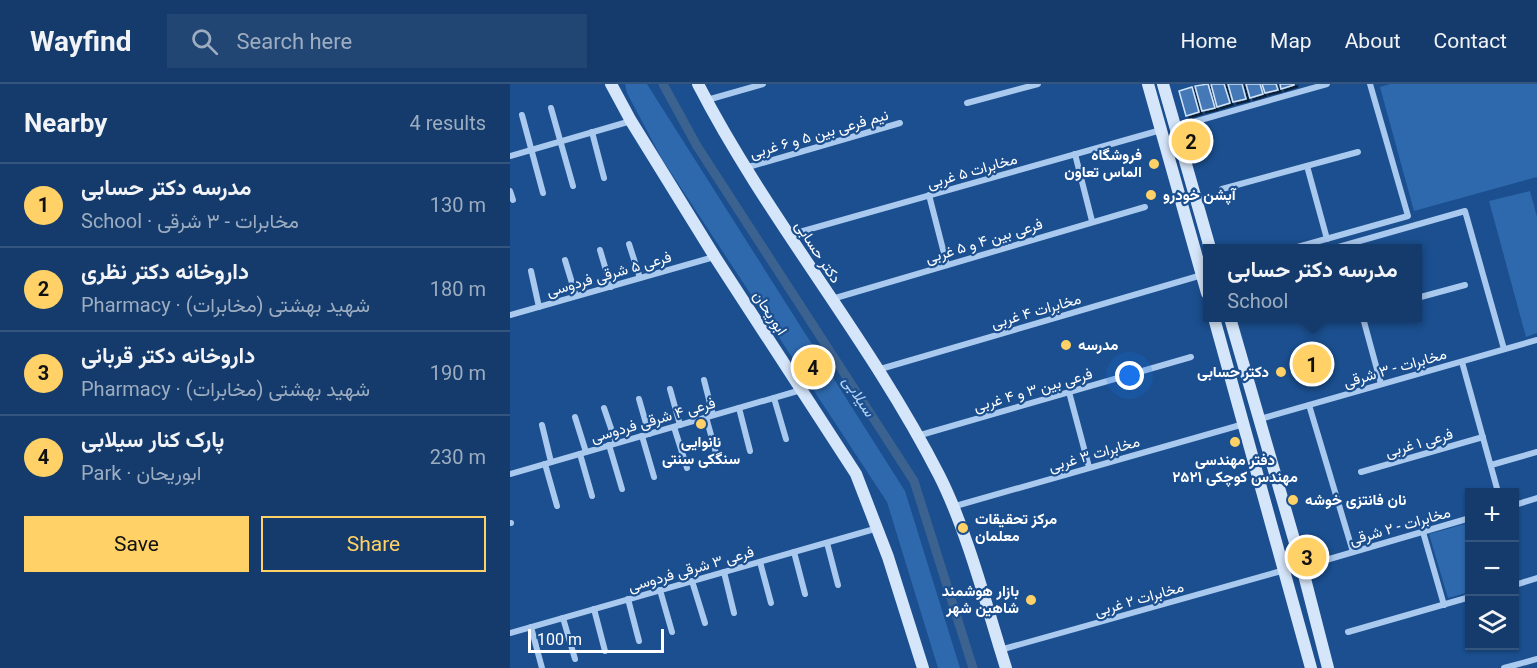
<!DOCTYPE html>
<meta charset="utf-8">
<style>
:root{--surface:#143b6b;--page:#214673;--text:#f1f3f6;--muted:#9dadc1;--line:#33557e;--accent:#ffd166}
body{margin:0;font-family:Roboto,Vazirmatn,sans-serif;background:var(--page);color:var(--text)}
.controls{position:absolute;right:18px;bottom:18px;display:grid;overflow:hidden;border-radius:0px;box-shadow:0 2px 4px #0004}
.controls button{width:54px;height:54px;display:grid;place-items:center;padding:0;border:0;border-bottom:2px solid var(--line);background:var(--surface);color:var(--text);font:30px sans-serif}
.scale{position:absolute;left:18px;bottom:15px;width:136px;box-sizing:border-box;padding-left:6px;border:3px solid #fff;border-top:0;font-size:16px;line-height:21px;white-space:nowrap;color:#fff;-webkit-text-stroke:4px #1b4f8f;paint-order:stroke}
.you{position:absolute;left:620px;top:292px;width:21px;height:21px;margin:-15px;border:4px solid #fff;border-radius:50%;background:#1a73e8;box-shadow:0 0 0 9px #1a73e833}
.badge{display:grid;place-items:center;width:39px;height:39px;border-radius:50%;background:var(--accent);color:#111;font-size:20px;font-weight:700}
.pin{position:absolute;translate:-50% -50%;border:3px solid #fff;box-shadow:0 2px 6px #0006}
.popup{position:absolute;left:693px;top:160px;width:219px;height:78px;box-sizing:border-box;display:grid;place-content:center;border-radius:0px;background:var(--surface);filter:drop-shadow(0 2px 4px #0005);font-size:20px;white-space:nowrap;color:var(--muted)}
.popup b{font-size:22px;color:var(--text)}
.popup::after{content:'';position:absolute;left:50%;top:100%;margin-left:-12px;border:12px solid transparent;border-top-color:var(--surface)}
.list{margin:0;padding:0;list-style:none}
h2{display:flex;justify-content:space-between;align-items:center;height:78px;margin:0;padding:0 24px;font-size:26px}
h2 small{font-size:20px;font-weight:400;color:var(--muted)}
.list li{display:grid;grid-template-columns:39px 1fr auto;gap:18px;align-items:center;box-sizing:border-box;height:84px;padding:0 24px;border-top:2px solid var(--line)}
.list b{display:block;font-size:22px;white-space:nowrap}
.list p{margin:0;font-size:20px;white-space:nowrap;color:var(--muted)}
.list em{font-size:20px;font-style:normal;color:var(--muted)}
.actions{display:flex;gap:12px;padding:18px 24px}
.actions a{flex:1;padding:14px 0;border:2px solid var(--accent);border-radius:0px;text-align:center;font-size:21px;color:var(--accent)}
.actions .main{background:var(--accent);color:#111}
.icon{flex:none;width:33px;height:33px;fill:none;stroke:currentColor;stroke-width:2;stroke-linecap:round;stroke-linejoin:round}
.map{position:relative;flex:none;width:1027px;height:584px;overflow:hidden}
header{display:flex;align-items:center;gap:36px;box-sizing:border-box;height:84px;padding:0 30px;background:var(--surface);border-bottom:2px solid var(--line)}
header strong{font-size:28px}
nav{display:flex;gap:33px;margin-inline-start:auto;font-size:21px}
.search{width:420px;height:54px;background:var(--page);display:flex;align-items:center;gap:15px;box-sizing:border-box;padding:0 21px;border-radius:0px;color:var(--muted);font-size:22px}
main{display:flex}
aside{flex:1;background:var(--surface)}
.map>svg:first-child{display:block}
.green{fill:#2e69ad}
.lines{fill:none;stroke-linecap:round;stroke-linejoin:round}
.canal{stroke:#3c6290;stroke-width:9}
.building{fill:#4478b7;stroke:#cfe3fa;stroke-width:1.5;filter:url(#shadow)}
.street{stroke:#a9c9ee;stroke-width:6}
.secondary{stroke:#d6e6fa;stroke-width:12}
.poi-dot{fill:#ffd166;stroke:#1b4f8f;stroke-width:2}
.labels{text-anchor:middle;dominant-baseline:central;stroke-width:4.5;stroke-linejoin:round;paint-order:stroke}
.street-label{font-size:15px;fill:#fff;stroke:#1b4f8f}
.poi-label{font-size:15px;font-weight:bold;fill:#fff;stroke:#1b4f8f;text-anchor:start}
.water-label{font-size:16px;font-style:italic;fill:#b5d3f5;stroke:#1b4f8f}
</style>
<header>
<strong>Wayfind</strong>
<div class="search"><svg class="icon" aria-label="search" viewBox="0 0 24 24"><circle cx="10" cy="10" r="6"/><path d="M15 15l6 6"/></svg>Search here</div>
<nav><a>Home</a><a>Map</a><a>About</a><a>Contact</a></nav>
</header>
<main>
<aside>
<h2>Nearby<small>4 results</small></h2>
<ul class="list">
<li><span class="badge">1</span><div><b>مدرسه دکتر حسابی</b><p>School · مخابرات - ۳ شرقی</p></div><em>130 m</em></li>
<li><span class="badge">2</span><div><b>داروخانه دکتر نظری</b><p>Pharmacy · شهید بهشتی (مخابرات)</p></div><em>180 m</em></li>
<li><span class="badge">3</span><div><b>داروخانه دکتر قربانی</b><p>Pharmacy · شهید بهشتی (مخابرات)</p></div><em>190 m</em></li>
<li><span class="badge">4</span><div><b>پارک کنار سیلابی</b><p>Park · ابوریحان</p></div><em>230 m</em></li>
</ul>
<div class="actions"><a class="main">Save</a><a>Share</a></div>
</aside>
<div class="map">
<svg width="1027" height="584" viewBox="0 0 1027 584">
<defs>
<filter id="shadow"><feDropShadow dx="3.5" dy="2" stdDeviation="0" flood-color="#0009"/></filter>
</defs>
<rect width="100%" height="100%" fill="#1b4f8f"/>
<!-- green -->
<g class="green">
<path d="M 115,0 L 137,0 L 395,407 L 450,584 L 428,584 L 377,418 L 152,75 L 117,9 Z"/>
<path d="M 880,0 L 1027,0 L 1027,93 L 904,127 L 870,3 Z"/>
<path d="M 1020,107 L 1027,133 L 1027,249 L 1016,253 L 979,117 Z"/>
<path d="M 959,439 L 959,508 L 938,514 L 919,450 Z"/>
</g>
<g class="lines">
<!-- canal -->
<path class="canal" d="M 153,0 L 187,62 L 404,397 L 463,584"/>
</g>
<!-- building -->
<g class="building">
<path d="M 698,0 L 705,24 L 692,27 L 685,2 Z"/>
<path d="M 701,0 L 714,0 L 720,19 L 707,23 Z"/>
<path d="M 718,0 L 732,0 L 736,15 L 723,18 Z"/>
<path d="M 736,0 L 750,0 L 753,10 L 740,14 Z"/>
<path d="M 752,0 L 766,0 L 768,6 L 755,9 Z"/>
<path d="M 770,0 L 784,0 L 784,1 L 771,5 Z"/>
<path d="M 682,3 L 689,28 L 676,32 L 669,7 Z"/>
</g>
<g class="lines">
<!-- street -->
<g class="street">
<path d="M 197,16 L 253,0"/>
<path d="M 457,19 L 528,0"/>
<path d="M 41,24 L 63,102"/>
<path d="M 12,31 L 33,109"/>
<path d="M 666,43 L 817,0"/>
<path d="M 82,48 L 94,94"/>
<path d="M 565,70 L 582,137"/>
<path d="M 0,72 L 121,37"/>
<path d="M 797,82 L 817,155"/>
<path d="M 235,84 L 390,39"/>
<path d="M 712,105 L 848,68"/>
<path d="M 0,107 L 3,116"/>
<path d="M 419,111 L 437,181"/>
<path d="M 279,151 L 651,46"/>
<path d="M 119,160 L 130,194"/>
<path d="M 784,164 L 898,132 L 860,0"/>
<path d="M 825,164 L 955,127 L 994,265"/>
<path d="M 90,166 L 101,203"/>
<path d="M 55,176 L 66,212"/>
<path d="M 21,187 L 29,223"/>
<path d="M 907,214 L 955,201"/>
<path d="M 322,215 L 635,123"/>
<path d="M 0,231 L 204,173"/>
<path d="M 853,234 L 871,300"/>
<path d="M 952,278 L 988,408"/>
<path d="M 367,286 L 692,191"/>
<path d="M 194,296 L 203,331"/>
<path d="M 160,305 L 170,341"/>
<path d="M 559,308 L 579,383"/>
<path d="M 264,314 L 276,355"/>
<path d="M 129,315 L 139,350"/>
<path d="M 799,321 L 843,468"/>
<path d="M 94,324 L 106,359"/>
<path d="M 229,324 L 240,367"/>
<path d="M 65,333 L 76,368"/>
<path d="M 196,333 L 208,376"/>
<path d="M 750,335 L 1027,256"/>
<path d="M 32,341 L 41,378"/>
<path d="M 164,343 L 177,384"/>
<path d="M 132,352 L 144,393"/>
<path d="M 407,352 L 681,273"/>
<path d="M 99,361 L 112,405"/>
<path d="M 70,370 L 82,412"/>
<path d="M 35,380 L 47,422"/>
<path d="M 981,381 L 1027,368"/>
<path d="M 851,388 L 973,353"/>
<path d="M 0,390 L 291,306"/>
<path d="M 1005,421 L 1027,414"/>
<path d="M 442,423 L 734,340"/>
<path d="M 0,439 L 1,439"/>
<path d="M 913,448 L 934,521"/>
<path d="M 317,459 L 328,501"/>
<path d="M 284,468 L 295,510"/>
<path d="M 250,478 L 261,519"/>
<path d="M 792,483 L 960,434"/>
<path d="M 214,488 L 224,529"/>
<path d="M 182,497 L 195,539"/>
<path d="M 1005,501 L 1027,494"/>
<path d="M 150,506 L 162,548"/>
<path d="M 118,515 L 129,557"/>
<path d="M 84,525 L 95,567"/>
<path d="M 53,534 L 65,575"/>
<path d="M 21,543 L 32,584"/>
<path d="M 838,548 L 960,513"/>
<path d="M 0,549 L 368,444"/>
<path d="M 490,566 L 775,486"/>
<path d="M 994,584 L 1027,575"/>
</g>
<!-- secondary -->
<g class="secondary">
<path d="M 101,0 L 121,37 L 205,173 L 346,390 L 378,473 L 413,584"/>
<path d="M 188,0 C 258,136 359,254 429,391 C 457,446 477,524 496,584"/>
<path d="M 638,0 L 697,209"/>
<path d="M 653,0 L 700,164"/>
<path d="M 704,234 L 801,584"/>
<path d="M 720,234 L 792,483 L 818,584"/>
</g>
</g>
<!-- markers -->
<g class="poi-dot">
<circle cx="644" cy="80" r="6"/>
<circle cx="641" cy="111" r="6"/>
<circle cx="556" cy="261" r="6"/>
<circle cx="771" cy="288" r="6"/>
<circle cx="191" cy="340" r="6"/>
<circle cx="725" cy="358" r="6"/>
<circle cx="783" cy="416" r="6"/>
<circle cx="453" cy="444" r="6"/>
<circle cx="521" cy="516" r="6"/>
</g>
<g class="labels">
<!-- street labels -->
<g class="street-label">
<text transform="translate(309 50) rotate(-16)">نیم فرعی بین ۵ و ۶ غربی</text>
<text transform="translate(462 87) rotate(-16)">مخابرات ۵ غربی</text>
<text transform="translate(474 157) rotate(-17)">فرعی بین ۴ و ۵ غربی</text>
<text transform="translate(308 168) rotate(57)">دکتر حسابی</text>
<text transform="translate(99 190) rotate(-16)">فرعی ۵ شرقی فردوسی</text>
<text transform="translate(526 227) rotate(-16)">مخابرات ۴ غربی</text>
<text transform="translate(260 229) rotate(57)">ابوریحان</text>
<text transform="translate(885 284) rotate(-16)">مخابرات - ۳ شرقی</text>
<text transform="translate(523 306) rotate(-16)">فرعی بین ۳ و ۴ غربی</text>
<text transform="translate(143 336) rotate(-16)">فرعی ۴ شرقی فردوسی</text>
<text transform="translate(909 359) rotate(-16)">فرعی ۱ غربی</text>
<text transform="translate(584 370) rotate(-16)">مخابرات ۳ غربی</text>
<text transform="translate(890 442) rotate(-16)">مخابرات - ۲ شرقی</text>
<text transform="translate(181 485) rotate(-16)">فرعی ۳ شرقی فردوسی</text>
<text transform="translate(629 515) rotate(-16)">مخابرات ۲ غربی</text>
</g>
<!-- poi labels -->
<g class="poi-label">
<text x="632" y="71" text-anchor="end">فروشگاه<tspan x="632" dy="17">الماس تعاون</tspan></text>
<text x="653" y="111">آپشن خودرو</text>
<text x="568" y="261">مدرسه</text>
<text x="759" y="288" text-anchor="end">دکتر حسابی</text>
<text x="191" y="358" text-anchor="middle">نانوایی<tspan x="191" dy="17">سنگکی سنتی</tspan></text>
<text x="725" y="376" text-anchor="middle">دفتر مهندسی<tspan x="725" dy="17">۲۵۲۱ مهندس کوچکی</tspan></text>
<text x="795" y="416">نان فانتزی خوشه</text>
<text x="465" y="435">مرکز تحقیقات<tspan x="465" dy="17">معلمان</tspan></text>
<text x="509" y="507" text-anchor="end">بازار هوشمند<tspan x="509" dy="17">شاهین شهر</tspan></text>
</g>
<!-- water labels -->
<g class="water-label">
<text transform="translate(349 312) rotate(57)">سیلابی</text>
</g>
</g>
</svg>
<div class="controls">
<button>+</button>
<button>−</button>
<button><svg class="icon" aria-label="layers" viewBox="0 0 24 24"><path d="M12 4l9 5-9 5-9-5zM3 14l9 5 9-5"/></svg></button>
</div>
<div class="scale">100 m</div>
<div class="you"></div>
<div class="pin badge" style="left:802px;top:280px">1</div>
<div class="popup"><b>مدرسه دکتر حسابی</b>School</div>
<div class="pin badge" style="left:681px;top:57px">2</div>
<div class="pin badge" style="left:797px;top:473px">3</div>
<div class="pin badge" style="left:303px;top:283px">4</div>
</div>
</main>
